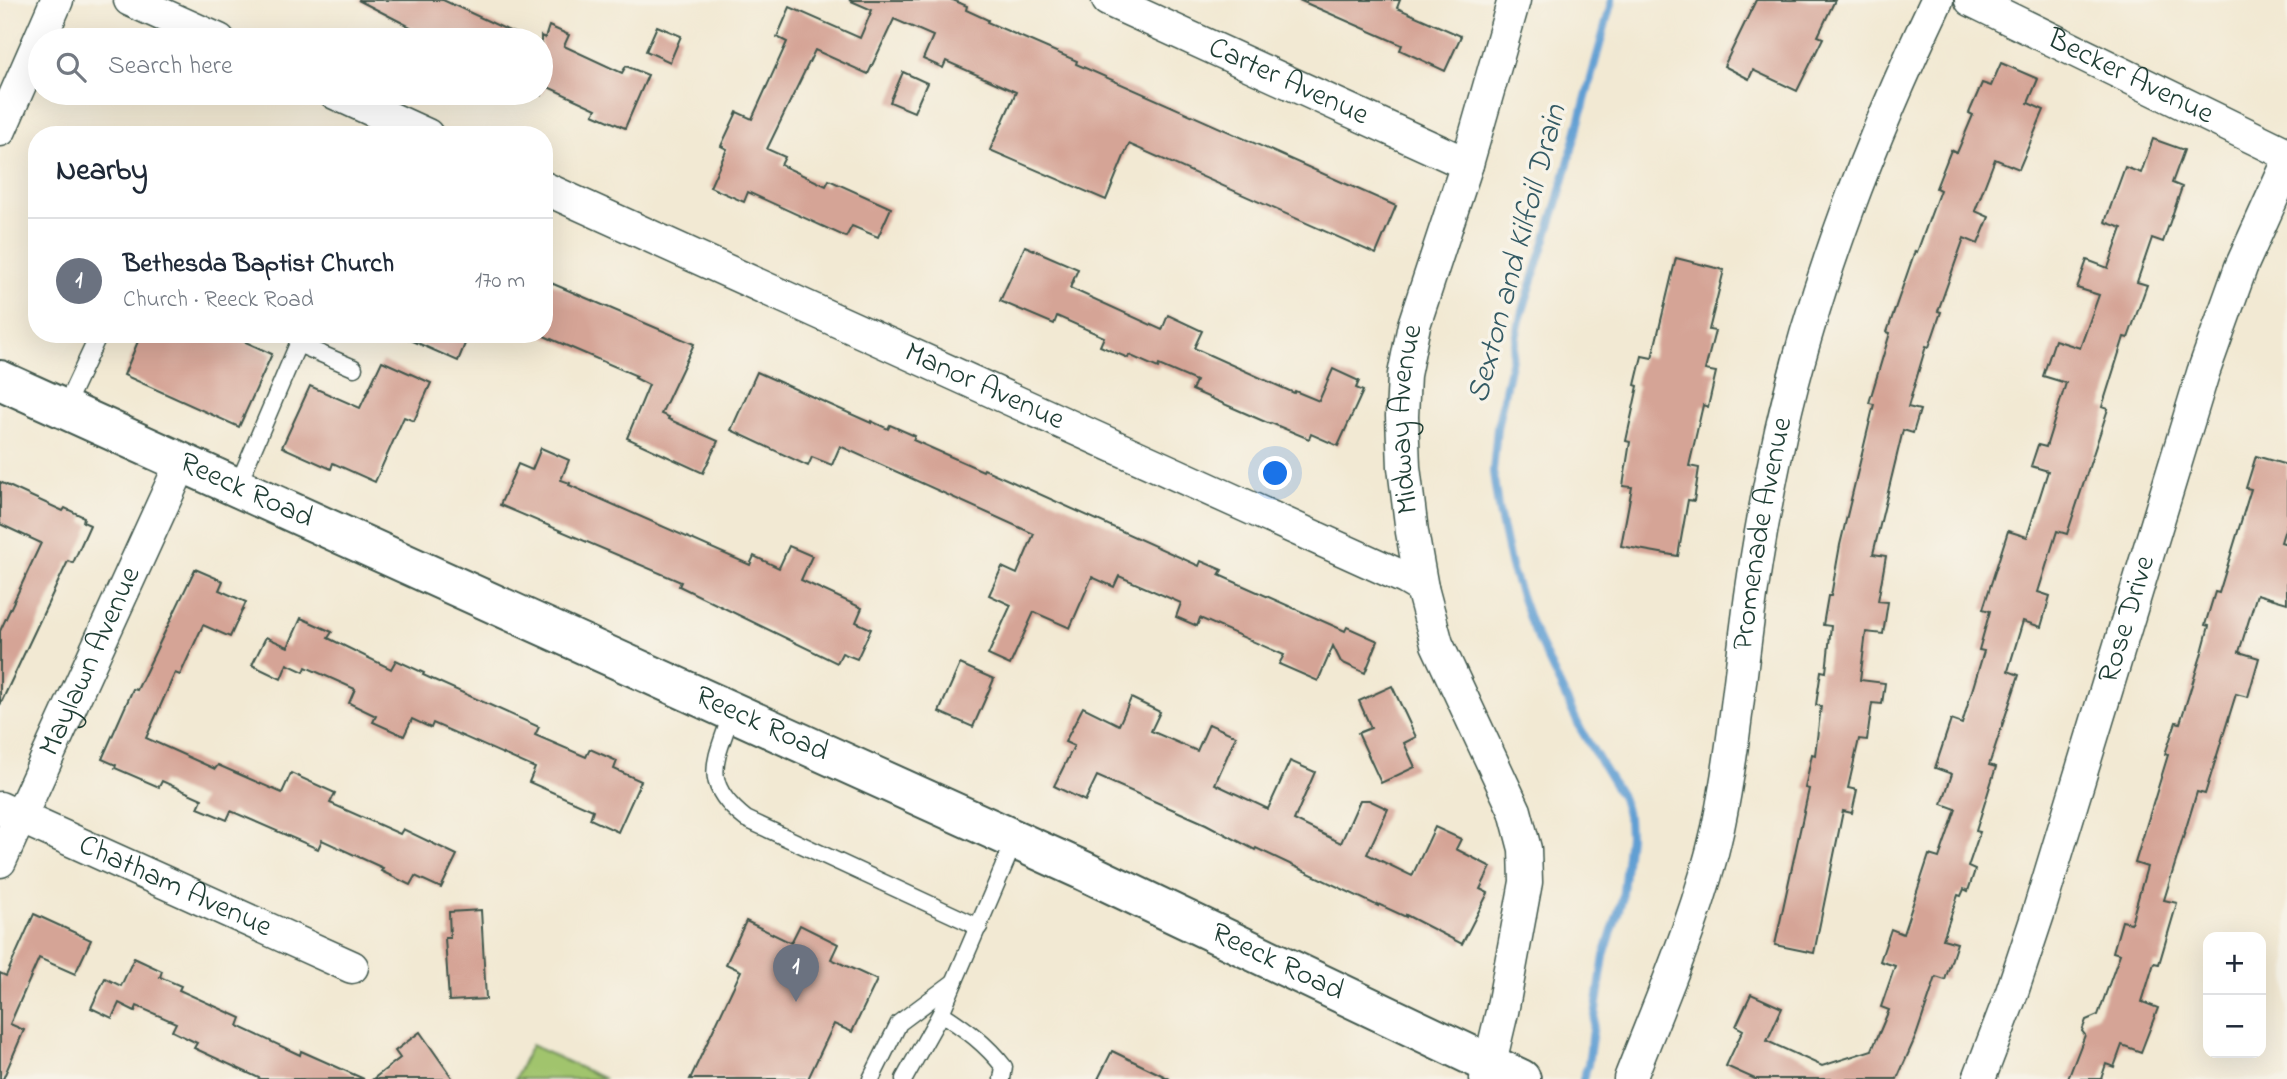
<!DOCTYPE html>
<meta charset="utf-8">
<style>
:root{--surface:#fff;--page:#f6f6f7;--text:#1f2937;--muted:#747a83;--line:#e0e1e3;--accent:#1a73e8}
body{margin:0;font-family:"Indie Flower",sans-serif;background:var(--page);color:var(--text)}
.controls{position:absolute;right:21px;bottom:21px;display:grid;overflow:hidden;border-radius:14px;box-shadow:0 7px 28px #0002}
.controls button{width:63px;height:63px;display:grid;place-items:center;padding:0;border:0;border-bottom:2px solid var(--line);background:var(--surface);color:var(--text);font:35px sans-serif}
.you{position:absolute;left:1276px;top:474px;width:24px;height:24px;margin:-18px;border:5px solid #fff;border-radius:50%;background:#1a73e8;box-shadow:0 0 0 10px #1a73e833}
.badge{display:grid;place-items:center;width:46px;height:46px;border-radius:50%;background:var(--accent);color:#fff;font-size:23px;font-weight:700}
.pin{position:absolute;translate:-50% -58px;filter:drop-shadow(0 2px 4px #0008)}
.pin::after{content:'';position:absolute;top:37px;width:24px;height:21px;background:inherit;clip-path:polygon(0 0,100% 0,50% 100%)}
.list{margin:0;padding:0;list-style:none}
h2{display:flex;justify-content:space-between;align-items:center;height:91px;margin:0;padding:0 28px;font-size:30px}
h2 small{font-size:23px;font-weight:400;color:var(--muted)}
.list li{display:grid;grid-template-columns:46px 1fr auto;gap:21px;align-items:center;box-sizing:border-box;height:126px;padding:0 28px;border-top:2px solid var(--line)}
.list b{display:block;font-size:26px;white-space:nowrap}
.list p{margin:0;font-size:23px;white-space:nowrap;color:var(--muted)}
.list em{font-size:23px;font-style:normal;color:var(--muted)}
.icon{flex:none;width:38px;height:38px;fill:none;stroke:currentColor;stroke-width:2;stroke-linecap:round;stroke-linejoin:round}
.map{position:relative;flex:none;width:2287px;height:1079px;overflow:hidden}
.search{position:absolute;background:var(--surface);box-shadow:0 7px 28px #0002;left:28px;top:28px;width:525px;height:77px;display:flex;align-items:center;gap:18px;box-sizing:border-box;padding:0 24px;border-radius:38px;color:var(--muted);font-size:26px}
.panel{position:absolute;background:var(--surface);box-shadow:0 7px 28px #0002;left:28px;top:126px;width:525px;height:217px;border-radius:28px}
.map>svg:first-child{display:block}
.green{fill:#a1c46d;stroke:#608050;stroke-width:2}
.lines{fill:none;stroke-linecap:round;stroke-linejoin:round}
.stream{stroke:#619fd3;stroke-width:8}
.building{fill:#d5a496}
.service-casing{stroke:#3f574c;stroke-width:19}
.minor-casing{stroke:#3f574c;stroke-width:35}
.tertiary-casing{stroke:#3f574c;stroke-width:42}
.service{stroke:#fff;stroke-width:16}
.minor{stroke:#fff;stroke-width:32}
.tertiary{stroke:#fff;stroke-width:38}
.labels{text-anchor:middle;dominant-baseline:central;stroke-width:7;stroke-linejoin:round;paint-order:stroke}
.street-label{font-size:30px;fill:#1f3d34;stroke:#f7f3e8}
.water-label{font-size:32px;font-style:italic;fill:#335a64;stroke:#f7f3e8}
</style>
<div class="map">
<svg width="2287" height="1079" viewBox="0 0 2287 1079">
<rect width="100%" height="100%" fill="#f7f3e8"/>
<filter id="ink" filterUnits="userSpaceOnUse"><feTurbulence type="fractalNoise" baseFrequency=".0143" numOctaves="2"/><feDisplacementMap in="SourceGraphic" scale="14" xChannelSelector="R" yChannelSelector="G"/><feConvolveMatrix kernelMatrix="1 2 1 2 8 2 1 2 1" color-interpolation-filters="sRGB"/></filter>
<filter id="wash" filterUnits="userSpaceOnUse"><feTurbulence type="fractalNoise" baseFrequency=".00686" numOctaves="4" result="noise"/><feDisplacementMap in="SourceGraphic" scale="28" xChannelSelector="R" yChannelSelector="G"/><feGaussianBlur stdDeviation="1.57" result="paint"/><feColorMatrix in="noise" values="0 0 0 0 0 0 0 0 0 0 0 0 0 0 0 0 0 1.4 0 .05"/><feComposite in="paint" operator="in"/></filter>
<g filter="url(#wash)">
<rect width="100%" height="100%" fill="#f2e9d3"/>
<!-- green -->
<path class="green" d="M 531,1045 L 605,1079 L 515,1079 Z"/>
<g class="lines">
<!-- stream -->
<path class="stream" d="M 1583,1079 L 1588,1064 L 1604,956 L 1622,900 L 1629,836 L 1628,818 L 1622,798 L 1581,730 L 1531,624 L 1511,567 L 1498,507 L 1493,472 L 1497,428 L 1520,320 L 1558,201 L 1612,0"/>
</g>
<g id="blocks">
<!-- building -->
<g class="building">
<path d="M 358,0 L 443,0 L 529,40 L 444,40 L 425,31 L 424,34 Z"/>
<path d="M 849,0 L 953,0 L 967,6 L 966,10 L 988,20 L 987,22 L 1077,61 L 1076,64 L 1396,206 L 1376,254 L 1129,144 L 1106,200 L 990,150 L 1016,92 L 946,61 L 943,68 L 923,59 L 933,36 L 894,19 L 868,74 L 815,50 L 767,149 L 785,157 L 781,165 L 826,186 L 829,180 L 891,208 L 878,237 L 852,226 L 846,237 L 748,192 L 744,202 L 710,187 L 727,149 L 721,146 L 737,112 L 752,119 L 787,42 L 777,37 L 790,7 L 860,38 L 872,10 Z"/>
<path d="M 1299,0 L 1400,0 L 1397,8 L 1461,36 L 1445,71 L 1400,50 L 1402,45 Z"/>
<path d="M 1756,0 L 1835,0 L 1818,36 L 1823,38 L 1797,91 L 1753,70 L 1749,79 L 1724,66 Z"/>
<path d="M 549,26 L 569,35 L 564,46 L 622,73 L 626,66 L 648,75 L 625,128 L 593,114 L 596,109 L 546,86 L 541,96 L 541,36 L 545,38 Z"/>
<path d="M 657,26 L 681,36 L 670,62 L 646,51 Z"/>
<path d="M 2001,63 L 2038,79 L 2028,103 L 2044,110 L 2019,169 L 1995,159 L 1975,211 L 1989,217 L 1978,244 L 1964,238 L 1938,311 L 1941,312 L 1929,347 L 1926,346 L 1908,407 L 1920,410 L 1913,433 L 1903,430 L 1873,554 L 1886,556 L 1878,601 L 1888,602 L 1883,634 L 1866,632 L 1860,680 L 1885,683 L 1882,704 L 1872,703 L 1867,740 L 1859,739 L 1848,788 L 1857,790 L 1852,813 L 1843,811 L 1814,953 L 1775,945 L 1809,789 L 1805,788 L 1812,754 L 1815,755 L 1821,706 L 1816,705 L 1821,671 L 1826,672 L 1831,626 L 1823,625 L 1828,596 L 1831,596 L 1840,545 L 1874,404 L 1869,403 L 1890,333 L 1887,332 L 1915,251 L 1917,252 L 1940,190 L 1936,188 L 1951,150 L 1957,153 L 1973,115 L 1969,113 L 1982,83 L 1991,86 Z"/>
<path d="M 903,72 L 927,83 L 914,112 L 890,102 Z"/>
<path d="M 2153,139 L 2184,150 L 2172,183 L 2182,187 L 2163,242 L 2152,238 L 2137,282 L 2147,285 L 2128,338 L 2124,337 L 2102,407 L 2108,409 L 2067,534 L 2057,531 L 2038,592 L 2050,596 L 2041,627 L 2023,621 L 2008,671 L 2019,675 L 1989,765 L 1996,767 L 1976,831 L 1980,832 L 1968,867 L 1975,870 L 1968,891 L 1964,889 L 1961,896 L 1958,895 L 1943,939 L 1957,943 L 1945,980 L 1936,977 L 1916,1036 L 1897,1079 L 1755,1079 L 1726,1066 L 1743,1030 L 1736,1026 L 1751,994 L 1782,1008 L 1767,1041 L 1822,1066 L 1872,1050 L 1889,1010 L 1881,1007 L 1895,966 L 1880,961 L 1891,929 L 1903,934 L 1929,855 L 1939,858 L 1956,809 L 1942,804 L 1952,774 L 1935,768 L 1951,720 L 1962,724 L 1984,651 L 1979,650 L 1990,611 L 1983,609 L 2008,531 L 2027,537 L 2048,471 L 2031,466 L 2038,445 L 2046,447 L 2066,383 L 2043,376 L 2055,340 L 2080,348 L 2099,295 L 2077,288 L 2087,260 L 2108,268 L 2122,228 L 2105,222 L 2125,167 L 2141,173 Z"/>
<path d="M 1025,246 L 1078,269 L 1070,288 L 1162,330 L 1168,315 L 1202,331 L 1194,348 L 1294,393 L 1295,391 L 1319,401 L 1333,369 L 1359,381 L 1356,388 L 1363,391 L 1338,446 L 1311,434 L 1309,439 L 1271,423 L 1270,424 L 1192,390 L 1196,381 L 1159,365 L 1158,368 L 1129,355 L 1128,358 L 1100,346 L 1104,337 L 1057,316 L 1054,324 L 1000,301 Z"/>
<path d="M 1676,258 L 1724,270 L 1709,330 L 1715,331 L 1705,370 L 1716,372 L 1708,407 L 1703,405 L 1689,466 L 1699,468 L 1694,501 L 1688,500 L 1678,556 L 1621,546 L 1632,487 L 1623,486 L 1630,442 L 1626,441 L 1638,386 L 1635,385 L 1642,356 L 1652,358 Z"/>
<path d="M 544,280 L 694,344 L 661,414 L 669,417 L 668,419 L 718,441 L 703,473 L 627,438 L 649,385 L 635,378 L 637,376 L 544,336 Z"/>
<path d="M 141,334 L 228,334 L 272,354 L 239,427 L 124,375 Z"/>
<path d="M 397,334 L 469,334 L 458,361 Z"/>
<path d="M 382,361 L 431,383 L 414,421 L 404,417 L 375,482 L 333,463 L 331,469 L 282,447 L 310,386 L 360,408 Z"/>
<path d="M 757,372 L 871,423 L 871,421 L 888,429 L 890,425 L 915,436 L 913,440 L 983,471 L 984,469 L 1199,566 L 1201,561 L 1222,570 L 1219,575 L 1345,631 L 1347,627 L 1378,641 L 1365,673 L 1341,662 L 1333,646 L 1318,681 L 1279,664 L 1284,655 L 1200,618 L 1197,626 L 1176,617 L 1181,603 L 1119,576 L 1114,587 L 1092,577 L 1070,628 L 1034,612 L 1010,665 L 988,655 L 1011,605 L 989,595 L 1002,567 L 1017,574 L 1034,534 L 840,446 L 832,465 L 812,457 L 808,466 L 731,430 Z"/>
<path d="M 541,448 L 569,460 L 561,480 L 570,483 L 569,485 L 750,565 L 754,556 L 779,568 L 789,546 L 812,556 L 801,580 L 862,608 L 856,622 L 871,629 L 857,659 L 842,653 L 837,663 L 679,586 L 681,582 L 500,505 L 518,464 L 532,470 Z"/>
<path d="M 2256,456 L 2287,465 L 2287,523 L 2281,542 L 2287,544 L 2287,603 L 2257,594 L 2239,652 L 2259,658 L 2248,697 L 2236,694 L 2205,794 L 2197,792 L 2164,900 L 2177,903 L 2159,964 L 2154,963 L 2142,1002 L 2158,1008 L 2141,1052 L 2122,1045 L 2114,1067 L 2106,1064 L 2101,1079 L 2068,1079 L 2085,1035 L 2082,1031 L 2086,1020 L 2098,1015 L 2120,954 L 2113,952 L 2122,921 L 2131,923 L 2147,867 L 2135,863 L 2168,755 L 2165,754 L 2176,722 L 2180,723 L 2201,656 L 2209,626 L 2205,625 L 2215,592 L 2219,593 L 2251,489 L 2246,488 Z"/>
<path d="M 0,482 L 63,511 L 65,508 L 84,517 L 83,522 L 90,525 L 73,563 L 68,561 L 0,705 L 0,631 L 41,543 L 0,524 Z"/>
<path d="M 195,569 L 223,581 L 219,590 L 246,602 L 230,637 L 203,625 L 180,675 L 175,673 L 146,738 L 215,769 L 218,765 L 282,793 L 291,773 L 335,793 L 330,803 L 400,834 L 403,829 L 457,855 L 441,888 L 415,876 L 410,885 L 381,871 L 383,868 L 322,840 L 318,849 L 231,811 L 227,820 L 198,808 L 202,799 L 162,781 L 159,787 L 115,768 L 116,765 L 102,759 L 133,689 L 137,690 Z"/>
<path d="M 301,618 L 332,632 L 328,638 L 391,669 L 396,660 L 424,673 L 423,675 L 539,727 L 535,735 L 586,757 L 590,749 L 617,761 L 614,769 L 641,781 L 618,832 L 590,819 L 593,810 L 529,782 L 535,768 L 433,723 L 431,728 L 412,719 L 404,736 L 373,722 L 376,716 L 349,703 L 355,689 L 306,667 L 304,672 L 287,664 L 281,679 L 252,665 L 266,637 L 288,647 Z"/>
<path d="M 960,664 L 994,679 L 973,727 L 939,712 Z"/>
<path d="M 1392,686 L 1416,737 L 1404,743 L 1415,767 L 1381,783 L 1358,733 L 1371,728 L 1359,701 Z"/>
<path d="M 1131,698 L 1160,712 L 1151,731 L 1197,751 L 1209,724 L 1236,736 L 1215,784 L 1268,809 L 1290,761 L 1315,772 L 1294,820 L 1341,843 L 1360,800 L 1369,800 L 1388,809 L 1367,854 L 1412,876 L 1435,827 L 1461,839 L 1456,849 L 1491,867 L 1480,889 L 1488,893 L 1462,944 L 1406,915 L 1406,917 L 1378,904 L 1378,906 L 1256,848 L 1255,850 L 1206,824 L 1097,776 L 1085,801 L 1054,786 L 1074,746 L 1065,742 L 1083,707 L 1119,725 Z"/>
<path d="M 481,910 L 486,999 L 449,1001 L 445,938 L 450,938 L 449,912 Z"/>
<path d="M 34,914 L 91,940 L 75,974 L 39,958 L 10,1024 L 24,1030 L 3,1079 L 0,1079 L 0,973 L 6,976 Z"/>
<path d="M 746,921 L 791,943 L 800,925 L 838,944 L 831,959 L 877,980 L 852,1032 L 834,1024 L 808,1079 L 690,1079 L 741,971 L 726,964 Z"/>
<path d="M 134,958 L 162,971 L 160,977 L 181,986 L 179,990 L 241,1018 L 238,1026 L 300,1055 L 301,1051 L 364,1079 L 261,1079 L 194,1048 L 197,1043 L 172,1031 L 176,1023 L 137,1006 L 135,1011 L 119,1003 L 112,1018 L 91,1008 L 105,978 L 121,986 Z"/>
<path d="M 420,1032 L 453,1079 L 373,1079 L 400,1058 L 395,1051 Z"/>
<path d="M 1112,1051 L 1170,1079 L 1098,1079 Z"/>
</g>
</g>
</g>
<g filter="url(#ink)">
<use href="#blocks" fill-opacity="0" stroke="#3f574c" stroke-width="2"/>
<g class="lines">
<defs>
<g id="service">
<path d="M 298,344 L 354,368"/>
<path d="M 64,409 L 99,334"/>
<path d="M 237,487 L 298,344 L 297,334"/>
<path d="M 732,712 C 716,761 699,782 746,819 L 979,927"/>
<path d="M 941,1013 C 966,1029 986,1044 1004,1067 L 1002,1079"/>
<path d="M 871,1079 L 899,1023 L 954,982"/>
<path d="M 904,1079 L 941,1013 L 1015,840"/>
</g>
<g id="minor">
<path d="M 130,0 L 219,40"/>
<path id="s1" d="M 1108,0 L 1467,164"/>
<path id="s2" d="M 1971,0 L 2287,154"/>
<path d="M 335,93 L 427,135"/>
<path d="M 0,130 L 57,0"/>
<path id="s3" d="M 544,188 L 1405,578 L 1422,588"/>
<path id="s4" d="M 0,808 L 352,967"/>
<path id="s5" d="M 0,861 L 182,462"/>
<path id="s6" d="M 1486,1079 L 1502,1012 L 1526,882 L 1525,849 L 1515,811 L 1437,644 L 1422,588 L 1412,532 L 1404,467 L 1402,416 L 1404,375 L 1414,325 L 1467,164 L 1514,0"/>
<path id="s7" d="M 1630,1079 C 1662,997 1699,914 1718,828 C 1732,761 1738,694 1747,626 C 1755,560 1767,495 1781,431 C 1815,281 1871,139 1937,0"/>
<path id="s8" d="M 1979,1079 L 2011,995 L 2038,914 L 2203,373 L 2241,267 L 2287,165"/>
</g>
<g id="tertiary">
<path id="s9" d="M 0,380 L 1082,870 L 1521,1079"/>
</g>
</defs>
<!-- service casing -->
<use href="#service" class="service-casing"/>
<!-- minor casing -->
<use href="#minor" class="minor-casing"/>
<!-- tertiary casing -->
<use href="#tertiary" class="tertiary-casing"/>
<!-- service -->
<use href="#service" class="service"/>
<!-- minor -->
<use href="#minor" class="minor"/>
<!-- tertiary -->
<use href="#tertiary" class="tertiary"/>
</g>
</g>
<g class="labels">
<!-- street labels -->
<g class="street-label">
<text stroke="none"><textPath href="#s2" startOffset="177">Becker Avenue</textPath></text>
<text stroke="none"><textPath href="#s1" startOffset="198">Carter Avenue</textPath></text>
<text stroke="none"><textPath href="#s3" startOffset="483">Manor Avenue</textPath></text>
<text stroke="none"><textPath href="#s6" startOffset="686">Midway Avenue</textPath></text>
<text stroke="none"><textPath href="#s9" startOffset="270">Reeck Road</textPath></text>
<text stroke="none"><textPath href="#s7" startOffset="564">Promenade Avenue</textPath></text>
<text stroke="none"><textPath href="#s8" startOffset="483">Rose Drive</textPath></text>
<text stroke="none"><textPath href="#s5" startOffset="219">Maylawn Avenue</textPath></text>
<text stroke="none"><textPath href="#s9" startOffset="836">Reeck Road</textPath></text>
<text stroke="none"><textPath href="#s4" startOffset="192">Chatham Avenue</textPath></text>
<text stroke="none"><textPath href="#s9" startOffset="1404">Reeck Road</textPath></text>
</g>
<!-- water labels -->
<g class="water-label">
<text transform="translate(1518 254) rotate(-75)">Sexton and Kilfoil Drain</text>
</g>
</g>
</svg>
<div class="controls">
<button>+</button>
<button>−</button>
</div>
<div class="you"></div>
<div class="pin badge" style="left:796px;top:1002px;background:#6b7280">1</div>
<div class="search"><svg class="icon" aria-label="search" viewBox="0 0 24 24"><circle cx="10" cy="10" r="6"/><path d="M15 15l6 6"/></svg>Search here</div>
<section class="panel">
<h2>Nearby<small></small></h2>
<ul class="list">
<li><span class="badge" style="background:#6b7280">1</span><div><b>Bethesda Baptist Church</b><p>Church · Reeck Road</p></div><em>170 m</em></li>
</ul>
</section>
</div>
